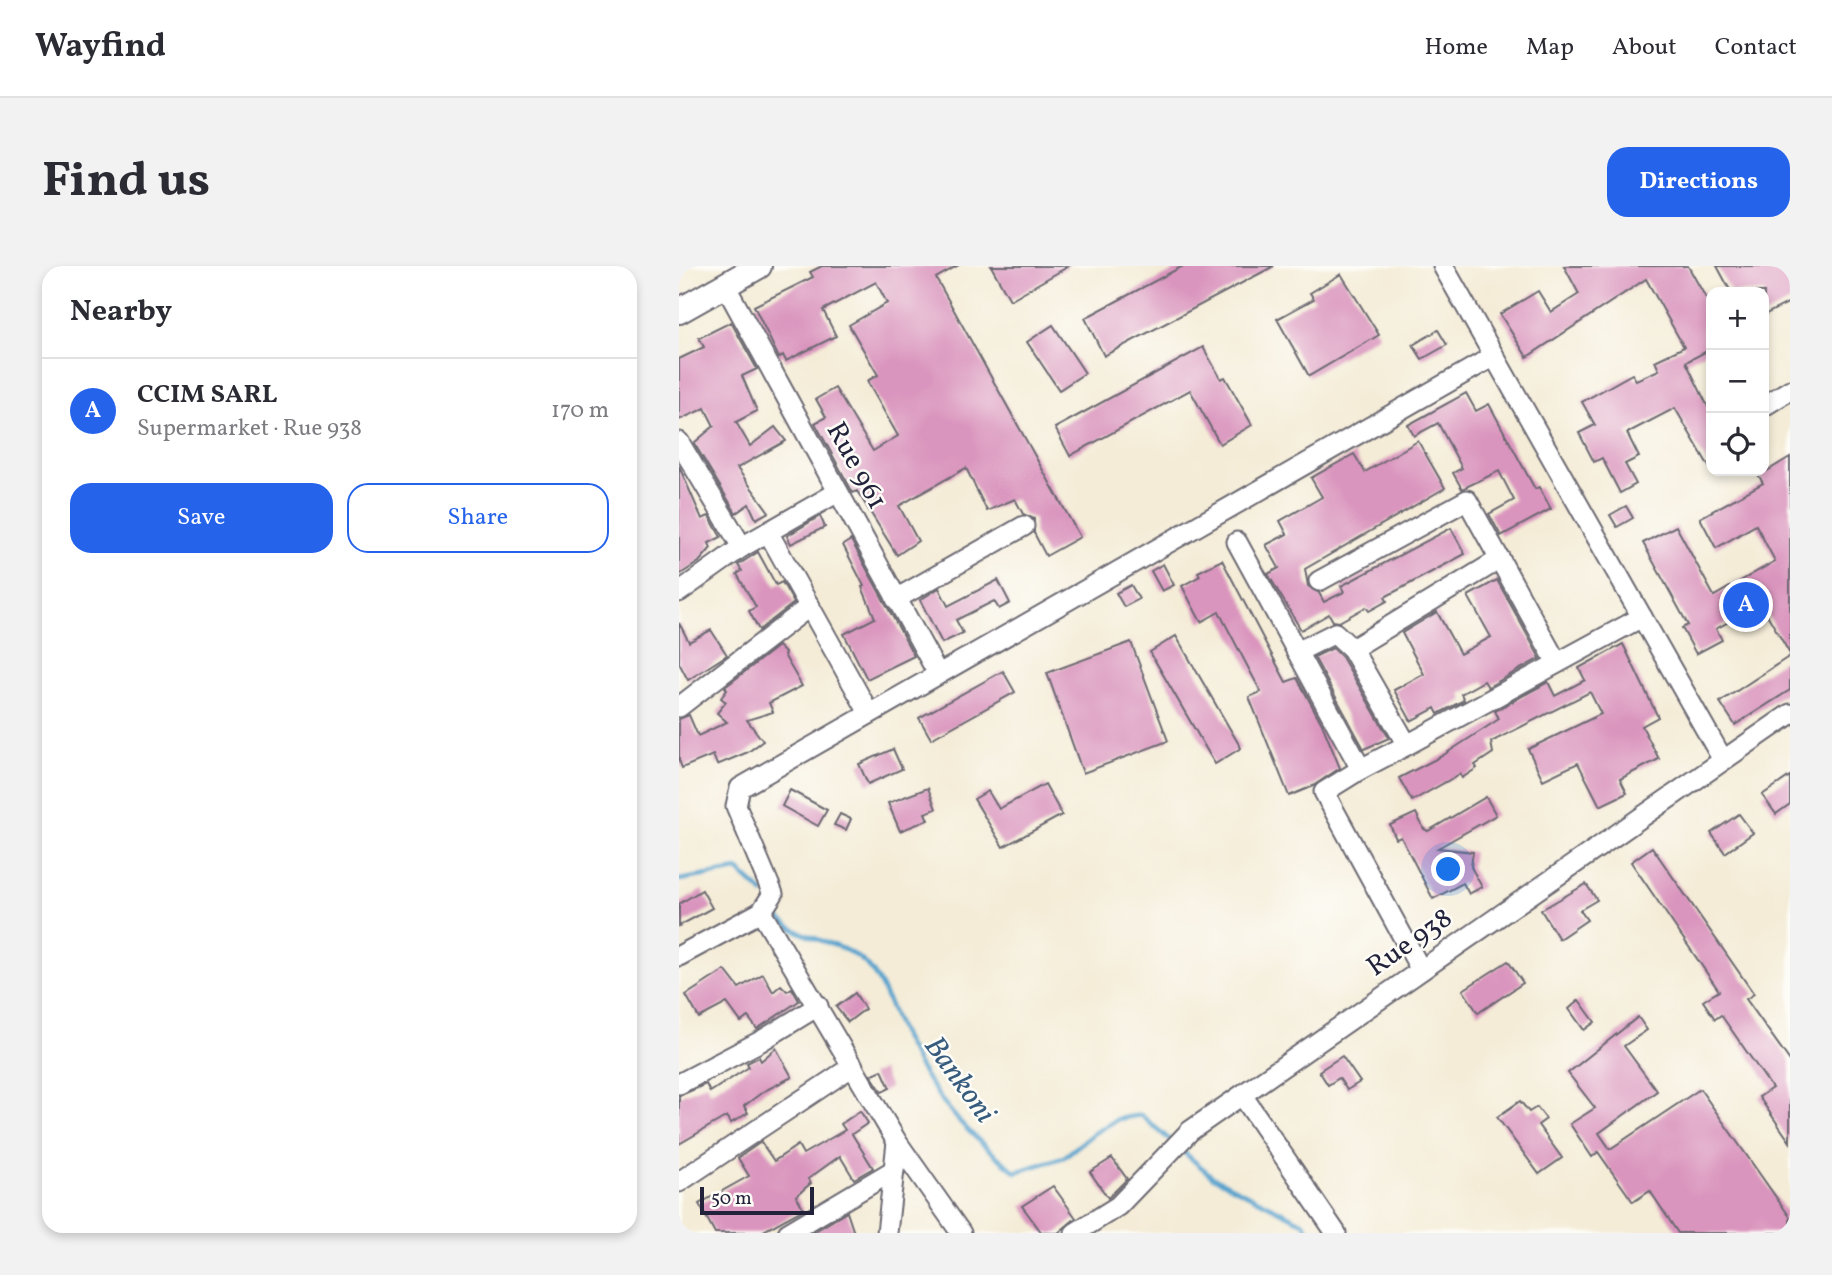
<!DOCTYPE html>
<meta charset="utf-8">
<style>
:root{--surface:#fff;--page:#f2f2f3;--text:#2b2b33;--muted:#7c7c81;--line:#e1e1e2;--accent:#2563eb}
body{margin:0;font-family:Vollkorn,serif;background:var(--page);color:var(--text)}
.controls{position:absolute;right:21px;top:21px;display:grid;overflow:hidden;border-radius:14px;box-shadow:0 4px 10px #0003}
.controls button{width:63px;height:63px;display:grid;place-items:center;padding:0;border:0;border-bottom:2px solid var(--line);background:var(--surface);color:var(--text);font:35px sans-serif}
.scale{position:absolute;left:21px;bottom:18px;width:114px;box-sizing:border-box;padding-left:7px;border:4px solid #22223b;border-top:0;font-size:19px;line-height:24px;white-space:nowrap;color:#22223b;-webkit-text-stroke:5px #fdfcf7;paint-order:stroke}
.you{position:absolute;left:770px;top:604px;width:24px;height:24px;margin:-18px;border:5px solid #fff;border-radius:50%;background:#1a73e8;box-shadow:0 0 0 10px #1a73e833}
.badge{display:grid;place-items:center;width:46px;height:46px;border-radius:50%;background:var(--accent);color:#fff;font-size:23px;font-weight:700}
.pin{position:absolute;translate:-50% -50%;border:4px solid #fff;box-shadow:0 2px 7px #0006}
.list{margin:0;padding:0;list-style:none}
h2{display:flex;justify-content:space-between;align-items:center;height:91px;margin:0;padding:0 28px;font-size:30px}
h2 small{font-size:23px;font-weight:400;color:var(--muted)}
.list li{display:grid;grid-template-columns:46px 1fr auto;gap:21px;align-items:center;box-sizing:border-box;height:105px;padding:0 28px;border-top:2px solid var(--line)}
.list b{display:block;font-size:26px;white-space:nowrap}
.list p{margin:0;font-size:23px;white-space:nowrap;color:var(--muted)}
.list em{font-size:23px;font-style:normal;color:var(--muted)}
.actions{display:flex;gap:14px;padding:21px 28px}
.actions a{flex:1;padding:16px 0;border:2px solid var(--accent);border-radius:21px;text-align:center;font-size:24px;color:var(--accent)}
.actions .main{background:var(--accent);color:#fff}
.icon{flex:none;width:38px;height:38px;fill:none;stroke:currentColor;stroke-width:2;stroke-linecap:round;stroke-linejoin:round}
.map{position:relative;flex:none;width:1111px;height:967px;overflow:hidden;border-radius:21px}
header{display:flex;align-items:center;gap:42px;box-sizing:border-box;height:98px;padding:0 35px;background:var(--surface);border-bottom:2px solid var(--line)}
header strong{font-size:33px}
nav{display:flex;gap:38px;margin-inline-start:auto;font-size:24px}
.intro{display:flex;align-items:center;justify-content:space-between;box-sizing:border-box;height:168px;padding:0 42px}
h1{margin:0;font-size:49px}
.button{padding:18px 32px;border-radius:21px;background:var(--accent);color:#fff;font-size:24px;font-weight:700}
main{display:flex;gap:42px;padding:0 42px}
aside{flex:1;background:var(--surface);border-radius:21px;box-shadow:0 4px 10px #0003}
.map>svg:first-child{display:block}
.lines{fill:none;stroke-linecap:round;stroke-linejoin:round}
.stream{stroke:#54a2cd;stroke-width:4.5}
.building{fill:#da95be}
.minor-casing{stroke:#6c6972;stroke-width:23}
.major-casing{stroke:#6c6972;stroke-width:28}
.minor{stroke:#fff;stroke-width:19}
.major{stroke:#fff;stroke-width:24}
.labels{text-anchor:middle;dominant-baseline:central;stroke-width:5;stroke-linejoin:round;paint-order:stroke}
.street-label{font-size:28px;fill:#22223b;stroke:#fdfcf7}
.water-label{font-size:30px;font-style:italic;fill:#385c7d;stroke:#fdfcf7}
</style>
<header>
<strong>Wayfind</strong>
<nav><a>Home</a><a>Map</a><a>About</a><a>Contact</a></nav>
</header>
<div class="intro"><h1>Find us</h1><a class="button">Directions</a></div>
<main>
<aside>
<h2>Nearby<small></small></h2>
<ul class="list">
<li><span class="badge">A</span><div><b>CCIM SARL</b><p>Supermarket · Rue 938</p></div><em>170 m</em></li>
</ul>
<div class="actions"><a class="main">Save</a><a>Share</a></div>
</aside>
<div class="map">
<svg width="1111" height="967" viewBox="0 0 1111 967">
<rect width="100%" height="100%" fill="#fdfcf7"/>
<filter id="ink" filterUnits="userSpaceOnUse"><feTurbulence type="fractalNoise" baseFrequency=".0143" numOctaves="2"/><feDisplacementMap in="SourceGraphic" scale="14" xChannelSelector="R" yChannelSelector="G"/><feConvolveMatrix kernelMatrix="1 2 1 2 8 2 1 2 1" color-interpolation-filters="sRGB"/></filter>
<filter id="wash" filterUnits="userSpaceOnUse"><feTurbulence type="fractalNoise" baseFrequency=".00686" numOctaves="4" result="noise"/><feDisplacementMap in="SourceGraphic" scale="28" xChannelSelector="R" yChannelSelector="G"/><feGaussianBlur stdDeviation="1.57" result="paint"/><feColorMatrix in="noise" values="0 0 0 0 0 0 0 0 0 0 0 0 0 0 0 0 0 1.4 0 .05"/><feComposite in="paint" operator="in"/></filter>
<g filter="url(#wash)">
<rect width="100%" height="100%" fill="#f4ecd7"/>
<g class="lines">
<!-- stream -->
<g class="stream">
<path d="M 0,614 L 59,604 L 84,627"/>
<path d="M 92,641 C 112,676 158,671 186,697 C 205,715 214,753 227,777 C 257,835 286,866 337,906 L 385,891 L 415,867 L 439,853 L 462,849 L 493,876"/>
<path d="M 502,884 L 534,911 L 625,957 L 632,967"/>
</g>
</g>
<g id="blocks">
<!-- building -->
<g class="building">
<path d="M 143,0 L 278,0 L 257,12 L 401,271 L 367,290 L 355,267 L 355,253 L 344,248 L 336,233 L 308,245 L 287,202 L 220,240 L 239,275 L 218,289 L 178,225 L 174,227 L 136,157 L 147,151 L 137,133 L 156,122 L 194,185 L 219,170 L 188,115 L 199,109 L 170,59 L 208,37 L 197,16 L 144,44 L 157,70 L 107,95 L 104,89 L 100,92 L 75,40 L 134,11 L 131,6 Z"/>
<path d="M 312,0 L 390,0 L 331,34 Z"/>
<path d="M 504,0 L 595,0 L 425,90 L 406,52 Z"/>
<path d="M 885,0 L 1009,0 L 1032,41 L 1032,83 L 1007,96 L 1032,147 L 1032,204 L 996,142 L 948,167 L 960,191 L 946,198 L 957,218 L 941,227 L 923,192 L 915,196 L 900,167 L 916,159 L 903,136 L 953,108 L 957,114 L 980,104 L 976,95 L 1005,81 L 967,13 L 848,91 L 821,48 L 859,25 L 872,46 L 900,28 Z"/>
<path d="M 1038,0 L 1111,0 L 1111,36 L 1085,49 L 1085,26 L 1052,26 Z"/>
<path d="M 662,8 L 700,69 L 630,110 L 598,53 L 635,33 L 631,27 Z"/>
<path d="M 52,56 L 78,103 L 63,110 L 78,145 L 57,156 L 71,180 L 96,161 L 107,175 L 58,202 L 90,246 L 77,253 L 70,238 L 57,247 L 15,177 L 35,160 L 26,142 L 0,154 L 0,93 L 25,81 L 20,72 Z"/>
<path d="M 374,59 L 406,107 L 380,124 L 348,76 Z"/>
<path d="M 759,64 L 768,79 L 743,93 L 734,79 Z"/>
<path d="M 524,81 L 542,113 L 546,111 L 573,159 L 541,178 L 511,124 L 391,190 L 376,162 Z"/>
<path d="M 787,127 L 797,145 L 810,138 L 856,223 L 860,221 L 872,243 L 822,270 L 810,248 L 835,234 L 820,205 L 783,223 L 774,207 L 783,202 L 759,157 L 735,170 L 729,159 Z"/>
<path d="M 739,175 L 766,222 L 626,303 L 629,320 L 640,327 L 645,336 L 665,326 L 662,320 L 772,262 L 786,288 L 706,331 L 708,335 L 690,345 L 687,341 L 660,356 L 654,355 L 650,348 L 622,364 L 589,308 L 600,302 L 587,279 L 608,268 L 601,255 L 643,231 L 632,212 L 675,188 L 686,206 Z"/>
<path d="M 1111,191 L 1111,388 L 1082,338 L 1037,363 L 1043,374 L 1017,388 L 1003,362 L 1009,359 L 964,277 L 997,260 L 1035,330 L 1096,295 L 1077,259 L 1037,282 L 1021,252 L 1084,217 L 1077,205 L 1088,205 Z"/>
<path d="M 0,200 L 23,253 L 30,250 L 42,271 L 30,277 L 32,282 L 20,296 L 0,309 Z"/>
<path d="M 947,240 L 954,252 L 938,261 L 931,249 Z"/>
<path d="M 141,250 L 146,261 L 112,278 L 108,270 Z"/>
<path d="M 172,274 L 235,390 L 188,413 L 165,368 L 196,352 L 183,321 L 185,320 L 164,279 Z"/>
<path d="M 79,286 L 97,319 L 103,316 L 115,337 L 80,364 L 70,345 L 77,341 L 58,308 L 63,305 L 59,299 Z"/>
<path d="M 543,294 L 607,416 L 618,412 L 643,458 L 661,502 L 634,520 L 610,530 L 570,431 L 582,426 L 540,346 L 522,356 L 503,320 L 521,310 L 519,306 Z"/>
<path d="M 484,298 L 495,319 L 483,325 L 472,305 Z"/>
<path d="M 319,314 L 331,337 L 320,343 L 315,335 L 277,354 L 284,367 L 263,377 L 241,334 L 260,322 L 269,340 Z"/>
<path d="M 818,314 L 861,392 L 809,421 L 805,415 L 782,428 L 785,434 L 759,448 L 756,442 L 732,455 L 715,424 L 745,408 L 723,367 L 758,346 L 781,388 L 812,371 L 789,330 Z"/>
<path d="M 452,319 L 460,333 L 445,341 L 437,327 Z"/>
<path d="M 0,357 L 10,376 L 32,364 L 48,389 L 9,414 L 0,397 Z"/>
<path d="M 497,370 L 562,482 L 536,498 L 471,386 Z"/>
<path d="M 452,376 L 489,475 L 404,507 L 368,407 Z"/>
<path d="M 944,378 L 979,451 L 963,460 L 980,493 L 941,513 L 948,527 L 921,540 L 899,497 L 864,514 L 849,483 L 922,448 L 911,426 L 812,476 L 814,487 L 796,499 L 798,502 L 783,512 L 781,508 L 733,535 L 720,512 L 763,490 L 820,453 L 816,445 L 869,416 L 876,430 L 906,414 L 900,402 Z"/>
<path d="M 99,380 L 106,387 L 105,389 L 123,420 L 90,437 L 94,446 L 68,454 L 84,475 L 69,486 L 38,499 L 34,489 L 3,502 L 0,494 L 0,453 L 10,449 L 19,470 L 48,456 L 38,447 L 47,436 L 42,432 L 48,424 L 46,421 Z"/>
<path d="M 654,382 L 663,391 L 710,472 L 685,483 L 635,391 Z"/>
<path d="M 1111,390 L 1111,424 L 1056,459 L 1041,436 Z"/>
<path d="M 324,405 L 336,426 L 252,473 L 240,452 Z"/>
<path d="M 214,483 L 223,503 L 189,518 L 180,498 Z"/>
<path d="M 1111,510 L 1111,538 L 1097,548 L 1083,529 Z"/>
<path d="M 366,518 L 383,549 L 324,581 L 295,533 L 309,525 L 320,543 Z"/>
<path d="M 249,522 L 257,543 L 246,547 L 249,554 L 221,565 L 209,537 Z"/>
<path d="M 111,524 L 148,544 L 139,560 L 103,540 Z"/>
<path d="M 807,531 L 817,549 L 759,582 L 794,586 L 792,601 L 803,621 L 790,628 L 784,617 L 754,633 L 722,571 L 717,573 L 711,559 L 737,547 L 745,563 L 749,565 Z"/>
<path d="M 161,548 L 172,553 L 167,564 L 155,559 Z"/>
<path d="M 1060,548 L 1074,567 L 1046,587 L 1032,567 Z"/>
<path d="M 973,581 L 1075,728 L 1067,733 L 1111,795 L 1111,876 L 1080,831 L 1093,822 L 1042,749 L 1036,753 L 1024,735 L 1040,725 L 952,596 Z"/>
<path d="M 907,618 L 918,634 L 901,644 L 908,654 L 880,673 L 862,644 Z"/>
<path d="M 23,624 L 33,642 L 0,660 L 0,638 Z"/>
<path d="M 829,695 L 844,717 L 799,747 L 784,724 Z"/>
<path d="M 46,704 L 60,722 L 84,708 L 94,726 L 102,719 L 108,725 L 113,722 L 120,735 L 78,763 L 69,751 L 62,756 L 48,737 L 20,752 L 7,729 Z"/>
<path d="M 176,727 L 186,743 L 169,756 L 157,741 Z"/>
<path d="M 900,734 L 916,756 L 905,764 L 890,743 Z"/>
<path d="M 959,751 L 968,764 L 945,780 L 978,825 L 920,867 L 931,883 L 1021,823 L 1111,951 L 1111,967 L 999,967 L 971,925 L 954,936 L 919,886 L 913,891 L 891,858 L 916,842 L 889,807 Z"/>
<path d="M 97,782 L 113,811 L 85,825 L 65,840 L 69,847 L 52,857 L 48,850 L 0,878 L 0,830 L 27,818 L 31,826 L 70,801 L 68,797 L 80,791 L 82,795 Z"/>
<path d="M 663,790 L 681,816 L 668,824 L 660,812 L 649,819 L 640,805 Z"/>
<path d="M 203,804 L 211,822 L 203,826 L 192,809 Z"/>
<path d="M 841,835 L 850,846 L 858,841 L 867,853 L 859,859 L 883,892 L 860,908 L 818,851 Z"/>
<path d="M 181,845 L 189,857 L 173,868 L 194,902 L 175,913 L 161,890 L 129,913 L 132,917 L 117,930 L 125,943 L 81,967 L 36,967 L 20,938 L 70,910 L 59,892 L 82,876 L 95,895 L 119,879 L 124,888 L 166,864 L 162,858 Z"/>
<path d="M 433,892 L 448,913 L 429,932 L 411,906 Z"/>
<path d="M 374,920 L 397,952 L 379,967 L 363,967 L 343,940 Z"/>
<path d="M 168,946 L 175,967 L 133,967 Z"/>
</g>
</g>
</g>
<g filter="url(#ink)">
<use href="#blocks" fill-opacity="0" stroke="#6c6972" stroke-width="2"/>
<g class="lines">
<defs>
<g id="minor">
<path d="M 764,0 L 1044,494"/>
<path d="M 46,19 L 259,408"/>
<path d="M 1085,140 L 1111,124"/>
<path d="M 0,176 L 63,281"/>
<path d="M 89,266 L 190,447"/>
<path d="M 558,276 L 682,503 L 728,479"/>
<path d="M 640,315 L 788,234 L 878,397"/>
<path d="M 0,326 L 63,281 L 159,226"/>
<path d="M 217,333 L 345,260"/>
<path d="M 673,383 L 821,293"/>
<path d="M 618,386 L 656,367 L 673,383 L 728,479 L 963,351"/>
<path d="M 0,441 L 131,340"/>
<path d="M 682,503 L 645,526 L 742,704"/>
<path d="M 82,646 L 218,876 L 208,967"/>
<path d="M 0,690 L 82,646 L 94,628 L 57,540 L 61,522 L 815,90"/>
<path d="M 0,818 L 82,775 L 139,740"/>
<path d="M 563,829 L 657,967"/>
<path d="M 218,876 L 282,967"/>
<path d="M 0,916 L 174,800"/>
<path d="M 109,967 L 215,904"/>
<path d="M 396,967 L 439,940 L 511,865 L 1111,448"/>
</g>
<path id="major" d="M 0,45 L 80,0"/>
</defs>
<!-- minor casing -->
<use href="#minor" class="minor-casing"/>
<!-- major casing -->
<use href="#major" class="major-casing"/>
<!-- minor -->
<use href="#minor" class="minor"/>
<!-- major -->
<use href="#major" class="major"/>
</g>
</g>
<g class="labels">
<!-- street labels -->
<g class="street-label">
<text transform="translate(177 200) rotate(61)">Rue 961</text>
<text transform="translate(731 677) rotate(-35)">Rue 938</text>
</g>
<!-- water labels -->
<g class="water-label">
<text transform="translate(280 814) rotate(54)">Bankoni</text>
</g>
</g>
</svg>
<div class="controls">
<button>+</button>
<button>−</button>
<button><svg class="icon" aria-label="locate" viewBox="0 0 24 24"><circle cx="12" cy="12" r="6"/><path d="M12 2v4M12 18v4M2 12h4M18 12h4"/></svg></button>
</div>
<div class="scale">50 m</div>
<div class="you"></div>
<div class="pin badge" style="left:1067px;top:339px">A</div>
</div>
</main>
